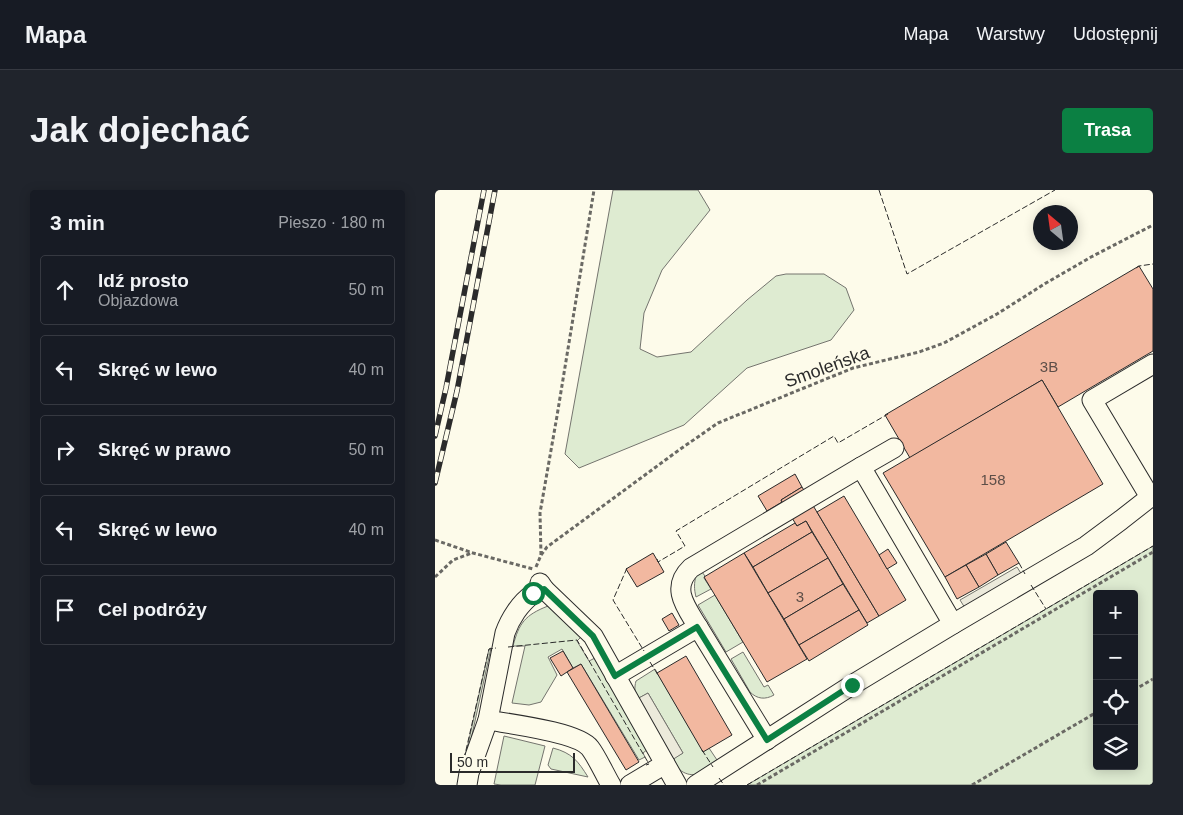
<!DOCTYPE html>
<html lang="pl">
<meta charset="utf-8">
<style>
:root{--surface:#171b24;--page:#20242c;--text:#f1f3f6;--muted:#9ea1a6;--line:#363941;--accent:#0b8043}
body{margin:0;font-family:Arial,sans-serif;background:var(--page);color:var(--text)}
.controls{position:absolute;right:15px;bottom:15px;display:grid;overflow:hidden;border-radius:5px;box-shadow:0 2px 12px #0003}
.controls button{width:45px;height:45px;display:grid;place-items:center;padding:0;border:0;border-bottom:1px solid var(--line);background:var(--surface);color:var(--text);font:25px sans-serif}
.compass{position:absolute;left:598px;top:15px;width:45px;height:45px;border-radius:50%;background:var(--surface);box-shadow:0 2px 12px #0003;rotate:331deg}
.scale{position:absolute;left:15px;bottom:12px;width:125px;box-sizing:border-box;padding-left:5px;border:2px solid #2b2b2b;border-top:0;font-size:14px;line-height:18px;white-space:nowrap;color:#2b2b2b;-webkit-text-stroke:4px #fdfbea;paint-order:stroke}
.stop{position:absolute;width:15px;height:15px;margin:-11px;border:4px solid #0b8043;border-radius:50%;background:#fff}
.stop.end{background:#0b8043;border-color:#fff;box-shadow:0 1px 5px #0008}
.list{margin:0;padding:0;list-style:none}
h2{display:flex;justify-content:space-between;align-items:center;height:65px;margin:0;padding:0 20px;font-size:21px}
h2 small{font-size:16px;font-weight:400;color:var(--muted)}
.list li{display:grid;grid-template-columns:32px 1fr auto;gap:15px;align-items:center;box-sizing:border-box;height:70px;margin:0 10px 10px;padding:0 10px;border:1px solid var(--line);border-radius:5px}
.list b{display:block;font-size:19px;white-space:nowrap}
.list p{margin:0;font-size:16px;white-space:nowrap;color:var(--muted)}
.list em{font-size:16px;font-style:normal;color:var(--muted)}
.icon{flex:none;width:28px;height:28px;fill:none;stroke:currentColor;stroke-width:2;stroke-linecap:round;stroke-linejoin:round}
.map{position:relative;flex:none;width:718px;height:595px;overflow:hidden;border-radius:5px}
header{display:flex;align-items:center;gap:30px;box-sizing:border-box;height:70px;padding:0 25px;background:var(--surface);border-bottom:1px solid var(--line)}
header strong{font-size:24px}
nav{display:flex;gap:28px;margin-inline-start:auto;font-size:18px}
.intro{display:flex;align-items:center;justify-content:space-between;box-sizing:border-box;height:120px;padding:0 30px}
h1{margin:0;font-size:35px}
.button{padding:12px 22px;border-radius:5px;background:var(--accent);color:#fff;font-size:18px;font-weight:700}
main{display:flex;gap:30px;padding:0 30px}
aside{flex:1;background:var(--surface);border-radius:5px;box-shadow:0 2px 12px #0003}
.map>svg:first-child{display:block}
.green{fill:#deebd1;stroke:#74746e;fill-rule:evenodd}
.parking{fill:#eceadb;stroke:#74746e}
.building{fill:#f2b8a0;stroke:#2b2b2b}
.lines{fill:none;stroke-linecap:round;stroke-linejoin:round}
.minor-casing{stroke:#2b2b2b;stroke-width:21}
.path{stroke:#6a6964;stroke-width:3;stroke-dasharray:4 2.5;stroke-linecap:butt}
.minor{stroke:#fdfbea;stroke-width:19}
.rail-casing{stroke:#2b2b2b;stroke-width:5.5}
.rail{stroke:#fdfbea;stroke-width:4;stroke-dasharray:11;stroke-linecap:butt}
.fence{stroke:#2b2b2b;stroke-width:1;stroke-dasharray:6 2.5;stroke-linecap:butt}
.route{stroke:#0b8043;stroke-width:6}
.labels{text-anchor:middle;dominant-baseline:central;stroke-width:4;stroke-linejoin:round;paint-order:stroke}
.number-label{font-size:15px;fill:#5d4e48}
.street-label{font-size:18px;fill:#2b2b2b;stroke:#fdfbea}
</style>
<header>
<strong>Mapa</strong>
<nav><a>Mapa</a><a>Warstwy</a><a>Udostępnij</a></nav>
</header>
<div class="intro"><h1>Jak dojechać</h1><a class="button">Trasa</a></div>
<main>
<aside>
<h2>3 min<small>Pieszo · 180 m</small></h2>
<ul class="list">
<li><svg class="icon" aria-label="ahead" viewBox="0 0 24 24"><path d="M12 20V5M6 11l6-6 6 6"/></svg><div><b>Idź prosto</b><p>Objazdowa</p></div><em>50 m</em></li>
<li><svg class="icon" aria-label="left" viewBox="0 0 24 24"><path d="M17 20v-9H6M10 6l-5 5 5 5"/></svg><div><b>Skręć w lewo</b></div><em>40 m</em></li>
<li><svg class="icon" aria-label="right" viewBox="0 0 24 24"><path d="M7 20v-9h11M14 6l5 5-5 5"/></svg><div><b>Skręć w prawo</b></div><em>50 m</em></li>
<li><svg class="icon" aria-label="left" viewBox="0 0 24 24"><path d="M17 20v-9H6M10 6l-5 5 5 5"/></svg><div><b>Skręć w lewo</b></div><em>40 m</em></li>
<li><svg class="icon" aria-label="arrive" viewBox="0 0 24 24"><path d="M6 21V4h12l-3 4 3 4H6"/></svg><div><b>Cel podróży</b></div></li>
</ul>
</aside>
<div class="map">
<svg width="718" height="595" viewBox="0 0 718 595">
<rect width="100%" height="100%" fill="#fdfbea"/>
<!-- green -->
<g class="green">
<path d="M 178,0 L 263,0 L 275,20 L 227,80 L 209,123 L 205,159 L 222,167 L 256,162 L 312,110 L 341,86 L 351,84 L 389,84 L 411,98 L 419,120 L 396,150 L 312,178 L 249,235 L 144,278 L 130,264 Z"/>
<path d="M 718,356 L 718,595 L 312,595 ZM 662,404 L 699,404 L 699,576 L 662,576 Z"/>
<path d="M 267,382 L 270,386 L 269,388 L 276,399 L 261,407 C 259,399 259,393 261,386 Z"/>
<path d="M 280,405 L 308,452 L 291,462 L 263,415 Z"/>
<path d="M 113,416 L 146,447 L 142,451 L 154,471 L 160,468 L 213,559 L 208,563 L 210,567 L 204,570 L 146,474 L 138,478 L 127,459 L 113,467 L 122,485 L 106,512 L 94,515 L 77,513 L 90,456 L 78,456 C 84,433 90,425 113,416 Z"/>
<path d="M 56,458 L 26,595 L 24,595 L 54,459 Z"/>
<path d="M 308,462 L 329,497 L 333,495 L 339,505 C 330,510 322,509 315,502 L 296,469 Z"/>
<path d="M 220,479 L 268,561 L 274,558 L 282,570 C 277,574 268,583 262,584 C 252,587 239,579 239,568 L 248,563 L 213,503 L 202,509 C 200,503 199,498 201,491 Z"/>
<path d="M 69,546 L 110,556 L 100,595 L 66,595 L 59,594 Z"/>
<path d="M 118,558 C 137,563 143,571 153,587 L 116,579 L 113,575 Z"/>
</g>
<!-- parking -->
<g class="parking">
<path d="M 582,377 L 587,385 L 530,418 L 525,410 Z"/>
<path d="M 213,503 L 248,563 L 237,570 L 202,509 Z"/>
</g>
<!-- building -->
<g class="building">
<path d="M 704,76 L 718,99 L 718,161 L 623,217 L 607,190 L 475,268 L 450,225 Z"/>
<path d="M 607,190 L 668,294 L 510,387 L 448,283 Z"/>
<path d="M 360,284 L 367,297 L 346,310 L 347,312 L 332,321 L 323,306 Z"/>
<path d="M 367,297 L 444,426 L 432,433 L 371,331 L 362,336 L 346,310 Z"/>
<path d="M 409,306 L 471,410 L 444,426 L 382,322 Z"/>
<path d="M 371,331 L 377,342 L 318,377 L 309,363 L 360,333 L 362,336 Z"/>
<path d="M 377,342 L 393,368 L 333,403 L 318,377 Z"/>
<path d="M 571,352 L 584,373 L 563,385 L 551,364 Z"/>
<path d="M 453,359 L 462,373 L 452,379 L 444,365 Z"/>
<path d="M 218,363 L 229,382 L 202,397 L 191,379 Z"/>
<path d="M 309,363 L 372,469 L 332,492 L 269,387 Z"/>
<path d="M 551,364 L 563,385 L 544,397 L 531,375 Z"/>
<path d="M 393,368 L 408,394 L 349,429 L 333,403 Z"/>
<path d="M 531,375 L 544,397 L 522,409 L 510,387 Z"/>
<path d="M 408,394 L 424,420 L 364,455 L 349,429 Z"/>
<path d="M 424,420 L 433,435 L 374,471 L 364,455 Z"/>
<path d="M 237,423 L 244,435 L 234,441 L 227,429 Z"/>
<path d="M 128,461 L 138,478 L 126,486 L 115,468 Z"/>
<path d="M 251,466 L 297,545 L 268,562 L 222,483 Z"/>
<path d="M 146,474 L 204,572 L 191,580 L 132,482 Z"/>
</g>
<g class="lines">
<defs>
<g id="minor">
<path d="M 426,277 L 459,258"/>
<path d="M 715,307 L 657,210 L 718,174"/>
<path d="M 105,393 L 109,399 L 158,446 L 242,595"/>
<path d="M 109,399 C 105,400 101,402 98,404 C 85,413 75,429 70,443 L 53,530 C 75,534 143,542 155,558 C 162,567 170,585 176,595"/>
<path d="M 263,437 C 251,417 235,398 256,378 L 426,277 L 518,434"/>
<path d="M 180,486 L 263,437 L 332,550"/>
<path d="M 32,595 L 34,583 L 53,530"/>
<path d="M 195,595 L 230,574"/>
<path d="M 261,595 L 417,495 L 518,434 L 651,356 L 686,330 L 718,305"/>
</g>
</defs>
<!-- minor casing -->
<use href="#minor" class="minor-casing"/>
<!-- path -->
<g class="path">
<path d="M 0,350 L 38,363 L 98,379"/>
<path d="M 106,365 L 105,323 L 122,226 L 159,0"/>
<path d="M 101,377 L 106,365 L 112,357 L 244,260 L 283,233 L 418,178 L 484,162 L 509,153 L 562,124 L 611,93 L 656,67 L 718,35"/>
<path d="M 0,387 L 18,370 L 37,363"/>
<path d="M 699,500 L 718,489"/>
<path d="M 322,595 L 718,362"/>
<path d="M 537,595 L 662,522"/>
</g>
<!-- minor -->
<use href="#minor" class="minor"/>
<defs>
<g id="rail">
<path d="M 0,246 L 11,198 L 49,0"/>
<path d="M 0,293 L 22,201 L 60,0"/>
</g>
</defs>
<!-- rail casing -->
<use href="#rail" class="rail-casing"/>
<!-- rail -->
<use href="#rail" class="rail"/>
<!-- fence -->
<g class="fence">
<path d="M 444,0 L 472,84 L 620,0"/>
<path d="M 701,78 L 704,76 L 718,74"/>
<path d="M 222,369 L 223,372 L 250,356 L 241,341 L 399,246 L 403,253 L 453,224"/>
<path d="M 584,373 L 590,384"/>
<path d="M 192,378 L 178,410 L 209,461"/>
<path d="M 596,395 L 611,419"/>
<path d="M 73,457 L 142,450 L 214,574 L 211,575"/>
<path d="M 215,472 L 223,485"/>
<path d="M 267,560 L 278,577"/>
<path d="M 29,569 L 54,459 L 61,458"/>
<path d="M 284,588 L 289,595"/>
<path d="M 312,595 L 718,356"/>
</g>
</g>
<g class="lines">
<!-- route -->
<path class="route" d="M 98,403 L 109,399 L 158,446 L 180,486 L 262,437 L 332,550 L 417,495"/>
</g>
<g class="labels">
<!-- number labels -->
<g class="number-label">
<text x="614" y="176">3B</text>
<text x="558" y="289">158</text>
<text x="365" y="406">3</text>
</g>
<!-- street labels -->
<g class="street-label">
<text transform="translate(392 177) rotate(-20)">Smoleńska</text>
</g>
</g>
</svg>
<div class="controls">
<button>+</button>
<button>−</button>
<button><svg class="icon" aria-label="locate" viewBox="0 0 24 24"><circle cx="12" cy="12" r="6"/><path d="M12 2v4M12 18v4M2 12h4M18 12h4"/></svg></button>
<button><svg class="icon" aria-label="layers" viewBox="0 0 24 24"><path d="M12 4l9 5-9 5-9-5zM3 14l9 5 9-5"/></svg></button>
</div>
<svg class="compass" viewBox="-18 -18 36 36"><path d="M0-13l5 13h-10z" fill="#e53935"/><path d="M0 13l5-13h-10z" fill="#9ea1a6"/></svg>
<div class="scale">50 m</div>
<div class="stop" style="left:98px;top:403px"></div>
<div class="stop end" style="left:417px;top:495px"></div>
</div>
</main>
